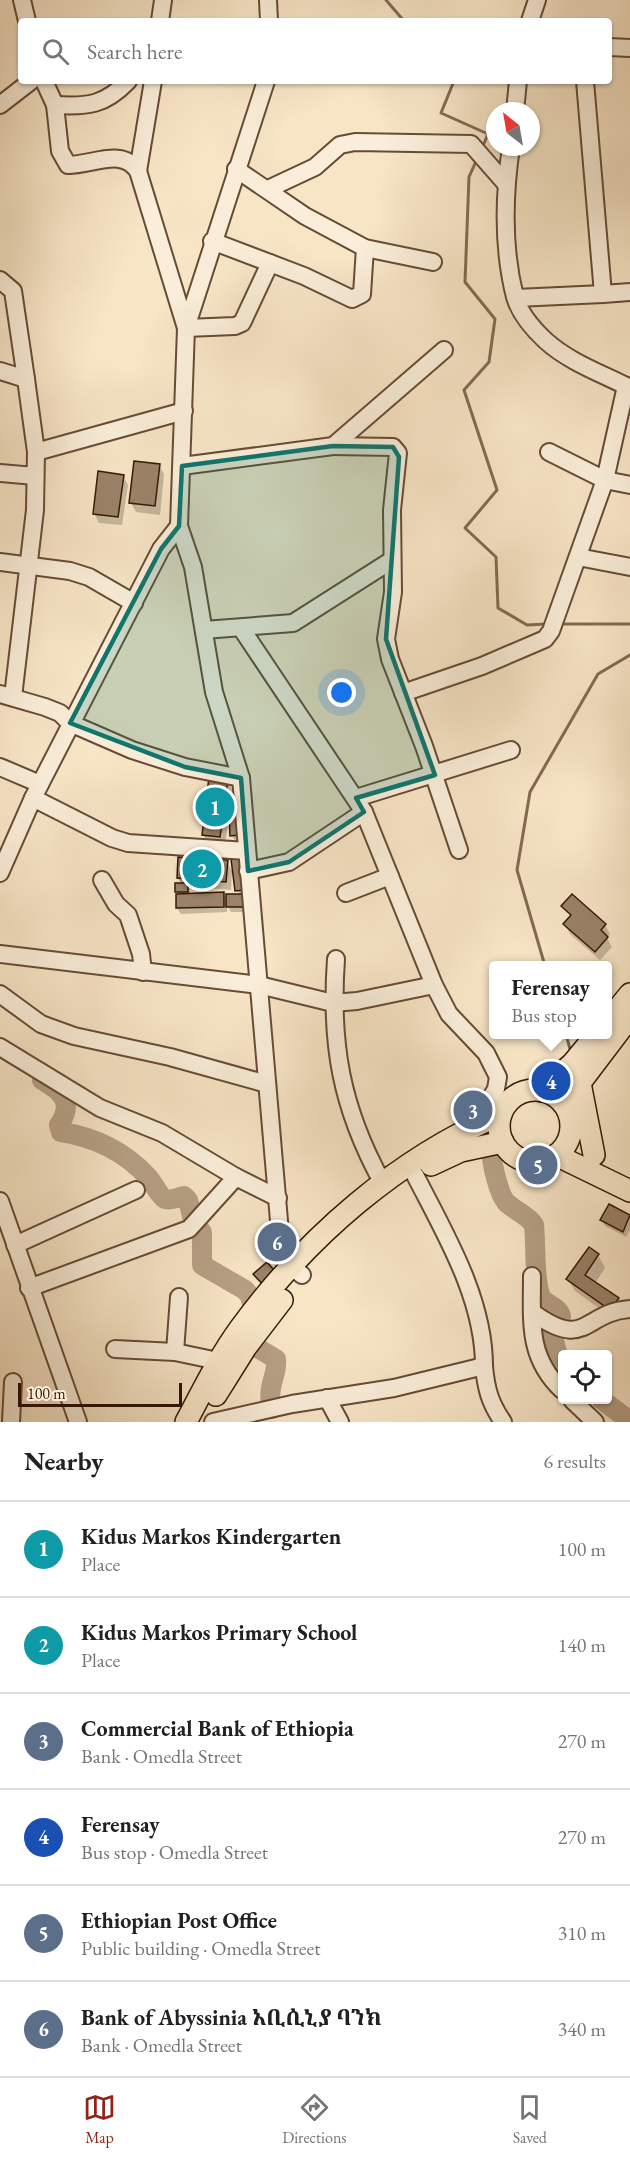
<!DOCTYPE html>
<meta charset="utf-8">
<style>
:root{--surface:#fff;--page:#f6f6f6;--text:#202124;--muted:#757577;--line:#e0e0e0;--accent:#8f2418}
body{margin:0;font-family:"EB Garamond","Noto Serif Ethiopic",serif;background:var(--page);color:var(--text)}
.controls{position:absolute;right:18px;bottom:18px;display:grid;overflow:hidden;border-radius:6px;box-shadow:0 2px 4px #0004}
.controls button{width:54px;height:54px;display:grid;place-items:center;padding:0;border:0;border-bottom:2px solid var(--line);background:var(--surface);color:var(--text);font:30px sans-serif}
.compass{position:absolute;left:486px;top:102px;width:54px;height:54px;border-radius:50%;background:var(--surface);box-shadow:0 2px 4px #0004;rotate:329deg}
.scale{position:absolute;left:18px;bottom:15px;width:164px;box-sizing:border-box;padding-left:6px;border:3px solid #371804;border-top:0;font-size:16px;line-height:21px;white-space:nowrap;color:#371804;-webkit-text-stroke:4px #faeeda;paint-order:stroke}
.you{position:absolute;left:342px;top:693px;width:21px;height:21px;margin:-15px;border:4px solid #fff;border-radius:50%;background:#1a73e8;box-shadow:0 0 0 9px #1a73e833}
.badge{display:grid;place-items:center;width:39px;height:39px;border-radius:50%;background:var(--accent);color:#fff;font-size:20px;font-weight:700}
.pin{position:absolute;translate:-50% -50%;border:3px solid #fff;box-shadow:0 2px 6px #0006}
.popup{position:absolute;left:489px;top:961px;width:123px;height:78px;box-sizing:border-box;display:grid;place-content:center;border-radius:6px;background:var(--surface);filter:drop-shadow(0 2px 4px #0005);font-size:20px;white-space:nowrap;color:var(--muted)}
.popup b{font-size:22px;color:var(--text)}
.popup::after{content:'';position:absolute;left:50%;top:100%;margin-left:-12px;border:12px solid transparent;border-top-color:var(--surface)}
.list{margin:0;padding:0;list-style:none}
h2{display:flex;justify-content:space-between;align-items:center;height:78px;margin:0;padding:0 24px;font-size:26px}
h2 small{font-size:20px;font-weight:400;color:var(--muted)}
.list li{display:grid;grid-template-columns:39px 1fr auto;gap:18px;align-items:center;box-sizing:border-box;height:96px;padding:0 24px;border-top:2px solid var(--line)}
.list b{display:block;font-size:22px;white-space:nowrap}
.list p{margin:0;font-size:20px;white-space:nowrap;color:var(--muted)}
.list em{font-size:20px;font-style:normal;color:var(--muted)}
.icon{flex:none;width:33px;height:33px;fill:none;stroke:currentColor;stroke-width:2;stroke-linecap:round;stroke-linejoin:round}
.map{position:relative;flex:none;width:630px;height:1422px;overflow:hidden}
.search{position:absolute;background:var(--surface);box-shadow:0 2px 4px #0004;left:18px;right:18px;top:18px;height:66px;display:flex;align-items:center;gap:15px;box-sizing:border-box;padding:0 21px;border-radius:6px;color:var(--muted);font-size:22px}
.sheet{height:654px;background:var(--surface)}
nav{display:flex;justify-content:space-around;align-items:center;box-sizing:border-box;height:84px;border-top:2px solid var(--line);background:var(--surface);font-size:16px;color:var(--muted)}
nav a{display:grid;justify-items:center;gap:3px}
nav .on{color:var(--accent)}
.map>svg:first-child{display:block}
.shadow{fill:#0003}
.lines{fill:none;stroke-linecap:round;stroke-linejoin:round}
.stream{stroke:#836951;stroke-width:3}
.river{stroke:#b69f84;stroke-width:20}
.building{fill:#9b8369;stroke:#371804;stroke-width:1.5}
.minor-casing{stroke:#674b34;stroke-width:20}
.major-casing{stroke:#371804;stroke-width:24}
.minor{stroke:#faeeda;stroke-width:16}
.major{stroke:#f7e5c6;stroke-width:21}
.marked{fill:#0f766e;fill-opacity:0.2;stroke:#0f766e;stroke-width:4.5;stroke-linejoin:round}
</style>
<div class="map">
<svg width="630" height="1422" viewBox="0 0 630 1422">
<rect width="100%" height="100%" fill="#f7e5c6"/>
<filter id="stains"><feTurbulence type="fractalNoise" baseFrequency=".00333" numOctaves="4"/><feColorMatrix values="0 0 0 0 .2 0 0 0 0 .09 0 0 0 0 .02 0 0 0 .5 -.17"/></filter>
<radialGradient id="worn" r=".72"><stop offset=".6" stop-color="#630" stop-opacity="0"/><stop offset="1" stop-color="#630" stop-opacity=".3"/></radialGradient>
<!-- shadow -->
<g class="shadow">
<path d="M 159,465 L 164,474 L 160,515 L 136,512 L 131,503 Z"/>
<path d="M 123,476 L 128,485 L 122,525 L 99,523 L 94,513 Z"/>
<path d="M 227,781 L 232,790 L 229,814 L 237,814 L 242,840 L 235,841 L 232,835 L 229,815 L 225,846 L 209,844 L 203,835 Z"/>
<path d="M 233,860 L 248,912 L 231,912 L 227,905 L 227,912 L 181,914 L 177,908 L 177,885 L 182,885 L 178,878 L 227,862 L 232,871 L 231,890 L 189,887 L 191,895 L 223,894 L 228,902 L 239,895 Z"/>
<path d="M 563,906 L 605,925 L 610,934 L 607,938 L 612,947 L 600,960 L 570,934 L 565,925 L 571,917 Z"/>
<path d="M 609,1206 L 630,1216 L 630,1230 L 626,1237 L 605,1226 L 602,1220 Z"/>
<path d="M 589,1249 L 598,1255 L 605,1268 L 595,1283 L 618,1299 L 625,1311 L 617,1321 L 575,1291 L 568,1279 Z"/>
</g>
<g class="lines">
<!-- stream -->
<g class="stream">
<path d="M 386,0 L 404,21"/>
<path d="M 454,81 L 441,113 L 488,134 L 482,148"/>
<path d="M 477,159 L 469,177 L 465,282 L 495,319 L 489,362 L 464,390 L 497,490 L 465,528 L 496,557 L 498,608 L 527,625 L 546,624"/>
<path d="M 559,624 L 630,624"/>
<path d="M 545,966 L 517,870 L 530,792 L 598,674 L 630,655"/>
<path d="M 566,1034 L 571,1053"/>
</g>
<!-- river -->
<g class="river">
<path d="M 42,1080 C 63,1092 74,1103 59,1125 L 61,1132 C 94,1137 125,1152 148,1177 C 153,1182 159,1196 165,1199 C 170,1201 179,1197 184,1196 L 188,1200 L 194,1224 L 202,1232 L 202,1265 L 245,1290 L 250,1296 L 254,1312"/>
<path d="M 492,1150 C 491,1162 499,1197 508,1204 C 517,1212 528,1215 534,1225 C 536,1242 534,1283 541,1297 C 547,1306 558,1306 561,1316 L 559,1324"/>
<path d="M 552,1333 L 562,1372"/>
<path d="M 249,1343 L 276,1359 C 278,1376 266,1385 272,1409"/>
<path d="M 602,1400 L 630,1421"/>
</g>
</g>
<!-- building -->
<g class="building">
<path d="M 134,461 L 160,464 L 155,506 L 129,503 Z"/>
<path d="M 98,471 L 124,475 L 118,517 L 93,514 Z"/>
<path d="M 209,777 L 228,780 L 220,837 L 202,835 Z"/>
<path d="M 238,812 L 240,835 L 230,836 L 229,813 Z"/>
<path d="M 178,857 L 228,860 L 226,882 L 177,878 Z"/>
<path d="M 244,858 L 246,890 L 235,891 L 231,859 Z"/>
<rect x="175" y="883" width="13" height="9"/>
<path d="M 224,892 L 224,907 L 176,908 L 176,894 Z"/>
<rect x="226" y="894" width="19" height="13"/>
<path d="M 572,894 L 606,924 L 601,930 L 608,937 L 595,952 L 563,924 L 571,915 L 561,906 Z"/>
<path d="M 609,1204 L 630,1215 L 623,1232 L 600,1220 Z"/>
<path d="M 589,1247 L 599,1254 L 585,1275 L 619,1298 L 610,1310 L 566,1279 Z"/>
<path d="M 267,1262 L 280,1277 L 267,1289 L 253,1274 Z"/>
</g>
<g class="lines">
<defs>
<g id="minor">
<path d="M 22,0 L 27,21"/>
<path d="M 268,0 L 269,21"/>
<path d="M 160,21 L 163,0"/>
<path d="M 530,21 L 537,0"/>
<path d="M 609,47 L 630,48"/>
<path d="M 44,81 L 55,105 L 60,151 L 68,165 C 93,165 122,147 138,171 L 186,328 L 235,326 L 242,323 L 270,263"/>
<path d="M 0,105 L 31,81"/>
<path d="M 55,105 C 88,107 105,105 128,81"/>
<path d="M 515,111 L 518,81"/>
<path d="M 511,147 C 504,195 503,250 515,297 C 520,314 533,329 546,341 C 569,362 603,374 630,388"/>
<path d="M 236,169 L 305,216 L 365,248 L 433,262"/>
<path d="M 138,171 L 153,81"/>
<path d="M 268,189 L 315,167 L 340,145 L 355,142 L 471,144 L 506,184"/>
<path d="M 212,241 L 304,276 L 352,299 L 362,294 L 365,248"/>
<path d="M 0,280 L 13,291 L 26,379"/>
<path d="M 603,294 L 630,292"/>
<path d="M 516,298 L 603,294 L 585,81"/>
<path d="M 0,371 L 26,379 L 36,452 L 35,510 L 13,697"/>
<path d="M 333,446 L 393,447 L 398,453 L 392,510 L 393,592 L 386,639 L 390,659 L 424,746 L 459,850"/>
<path d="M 36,452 L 184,411"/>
<path d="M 549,452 L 605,480 L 630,485"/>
<path d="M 182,466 L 333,446 L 444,350"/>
<path d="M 0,473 L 35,476"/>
<path d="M 179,526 L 193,567 L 214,692 L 241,778 L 281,1244 L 291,1266 L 302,1275"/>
<path d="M 578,557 L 630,567"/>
<path d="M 0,562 L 70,571 L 89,577 L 134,603"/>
<path d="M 241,628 L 364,812 L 434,985 L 449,1014 L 486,1053 L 498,1077 L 496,1089 L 474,1126"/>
<path d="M 204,630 L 293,623 L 392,560"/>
<path d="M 403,693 L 482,666 L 545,639 L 551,631 L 605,480 L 626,386"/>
<path d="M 0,694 L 45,707 L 60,713 L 70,723 L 132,750 L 185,767 L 241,778"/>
<path d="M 0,767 L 40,784"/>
<path d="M 33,798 L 112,838 L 128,843 L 247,851"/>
<path d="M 356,798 L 511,750"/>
<path d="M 248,871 L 289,862 L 364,812"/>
<path d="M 0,873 L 33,798 L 161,549 L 179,526 L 186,328 L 266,81"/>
<path d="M 102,880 L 116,904 L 128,915 L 141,954 L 143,972"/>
<path d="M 346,893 L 390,876"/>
<path d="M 0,954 L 259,985 L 333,1003 L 357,1001 L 434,985"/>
<path d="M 336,959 C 330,1044 341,1107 382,1182"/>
<path d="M 0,994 L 41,1024 L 74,1036 L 170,1057 L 267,1084"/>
<path d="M 0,1047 L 100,1108 L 162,1133 L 236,1177 L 189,1229 L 29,1288"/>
<path d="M 415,1175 C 445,1234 484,1298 484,1366"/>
<path d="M 236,1177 L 278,1198"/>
<path d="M 0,1201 L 78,1422"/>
<path d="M 15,1245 L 136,1190"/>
<path d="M 532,1276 C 532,1321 527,1357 562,1390"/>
<path d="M 532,1312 C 587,1352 583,1312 630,1309"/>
<path d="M 115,1349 L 175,1352 L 218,1361"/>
<path d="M 175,1352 L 179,1297"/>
<path d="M 327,1398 L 340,1422"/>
<path d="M 572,1400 L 595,1422"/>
<path d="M 11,1422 L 13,1382"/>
<path d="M 213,1422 L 292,1404 L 394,1388 L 484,1366 C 486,1389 490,1403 503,1422"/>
</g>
<g id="major">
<path d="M 608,1021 L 630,994"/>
<path d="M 580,1083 L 594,1155"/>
<circle cx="535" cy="1126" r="36"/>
<path d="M 542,1091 L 573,1063 L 597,1034"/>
<path d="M 564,1104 L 630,1017"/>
<path d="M 556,1155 L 630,1191"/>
<path d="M 431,1165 L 461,1151 L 503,1142"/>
<path d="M 216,1395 L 246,1347 L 282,1300"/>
<path d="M 186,1422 C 203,1390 219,1357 241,1327 C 308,1236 397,1159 501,1114"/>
</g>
</defs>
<!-- minor casing -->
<use href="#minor" class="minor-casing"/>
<!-- major casing -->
<use href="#major" class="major-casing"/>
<!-- minor -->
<use href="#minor" class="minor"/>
<!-- major -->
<use href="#major" class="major"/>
</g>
<!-- marked area -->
<path class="marked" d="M 333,446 L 393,447 L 399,457 L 386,639 L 435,775 L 356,798 L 364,812 L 289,862 L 248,871 L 241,778 L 185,767 L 70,723 L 161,549 L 179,526 L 182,466 Z"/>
<rect width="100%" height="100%" filter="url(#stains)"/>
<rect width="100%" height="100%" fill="url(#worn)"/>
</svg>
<div class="controls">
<button><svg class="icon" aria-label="locate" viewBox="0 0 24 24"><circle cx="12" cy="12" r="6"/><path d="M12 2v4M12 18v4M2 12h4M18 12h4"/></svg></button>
</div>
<svg class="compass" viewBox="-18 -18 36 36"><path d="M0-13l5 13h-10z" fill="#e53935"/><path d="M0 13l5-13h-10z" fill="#757577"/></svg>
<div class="scale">100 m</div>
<div class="you"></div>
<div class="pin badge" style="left:215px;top:807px;background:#0f9aa8">1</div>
<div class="pin badge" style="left:202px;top:869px;background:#0f9aa8">2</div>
<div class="pin badge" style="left:473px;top:1110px;background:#5c6f8a">3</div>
<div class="pin badge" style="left:551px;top:1081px;background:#1a4fb4">4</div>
<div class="popup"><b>Ferensay</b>Bus stop</div>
<div class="pin badge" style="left:538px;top:1165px;background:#5c6f8a">5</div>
<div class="pin badge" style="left:277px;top:1242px;background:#5c6f8a">6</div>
<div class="search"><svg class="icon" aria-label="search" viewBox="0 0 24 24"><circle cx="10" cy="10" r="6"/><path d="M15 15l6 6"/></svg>Search here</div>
</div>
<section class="sheet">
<h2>Nearby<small>6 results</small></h2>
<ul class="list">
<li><span class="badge" style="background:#0f9aa8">1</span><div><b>Kidus Markos Kindergarten</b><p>Place</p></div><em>100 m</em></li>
<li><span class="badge" style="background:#0f9aa8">2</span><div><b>Kidus Markos Primary School</b><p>Place</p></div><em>140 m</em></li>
<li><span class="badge" style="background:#5c6f8a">3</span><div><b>Commercial Bank of Ethiopia</b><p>Bank · Omedla Street</p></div><em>270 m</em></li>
<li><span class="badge" style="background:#1a4fb4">4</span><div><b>Ferensay</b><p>Bus stop · Omedla Street</p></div><em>270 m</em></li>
<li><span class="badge" style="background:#5c6f8a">5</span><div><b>Ethiopian Post Office</b><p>Public building · Omedla Street</p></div><em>310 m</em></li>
<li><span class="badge" style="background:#5c6f8a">6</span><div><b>Bank of Abyssinia አቢሲኒያ ባንክ</b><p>Bank · Omedla Street</p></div><em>340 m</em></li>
</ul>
</section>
<nav>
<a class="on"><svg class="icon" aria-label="map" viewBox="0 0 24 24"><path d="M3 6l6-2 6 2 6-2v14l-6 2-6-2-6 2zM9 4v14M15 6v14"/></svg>Map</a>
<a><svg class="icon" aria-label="directions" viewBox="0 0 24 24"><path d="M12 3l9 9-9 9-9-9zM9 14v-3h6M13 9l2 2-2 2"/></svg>Directions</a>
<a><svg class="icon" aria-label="saved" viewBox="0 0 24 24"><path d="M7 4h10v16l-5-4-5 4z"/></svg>Saved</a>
</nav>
